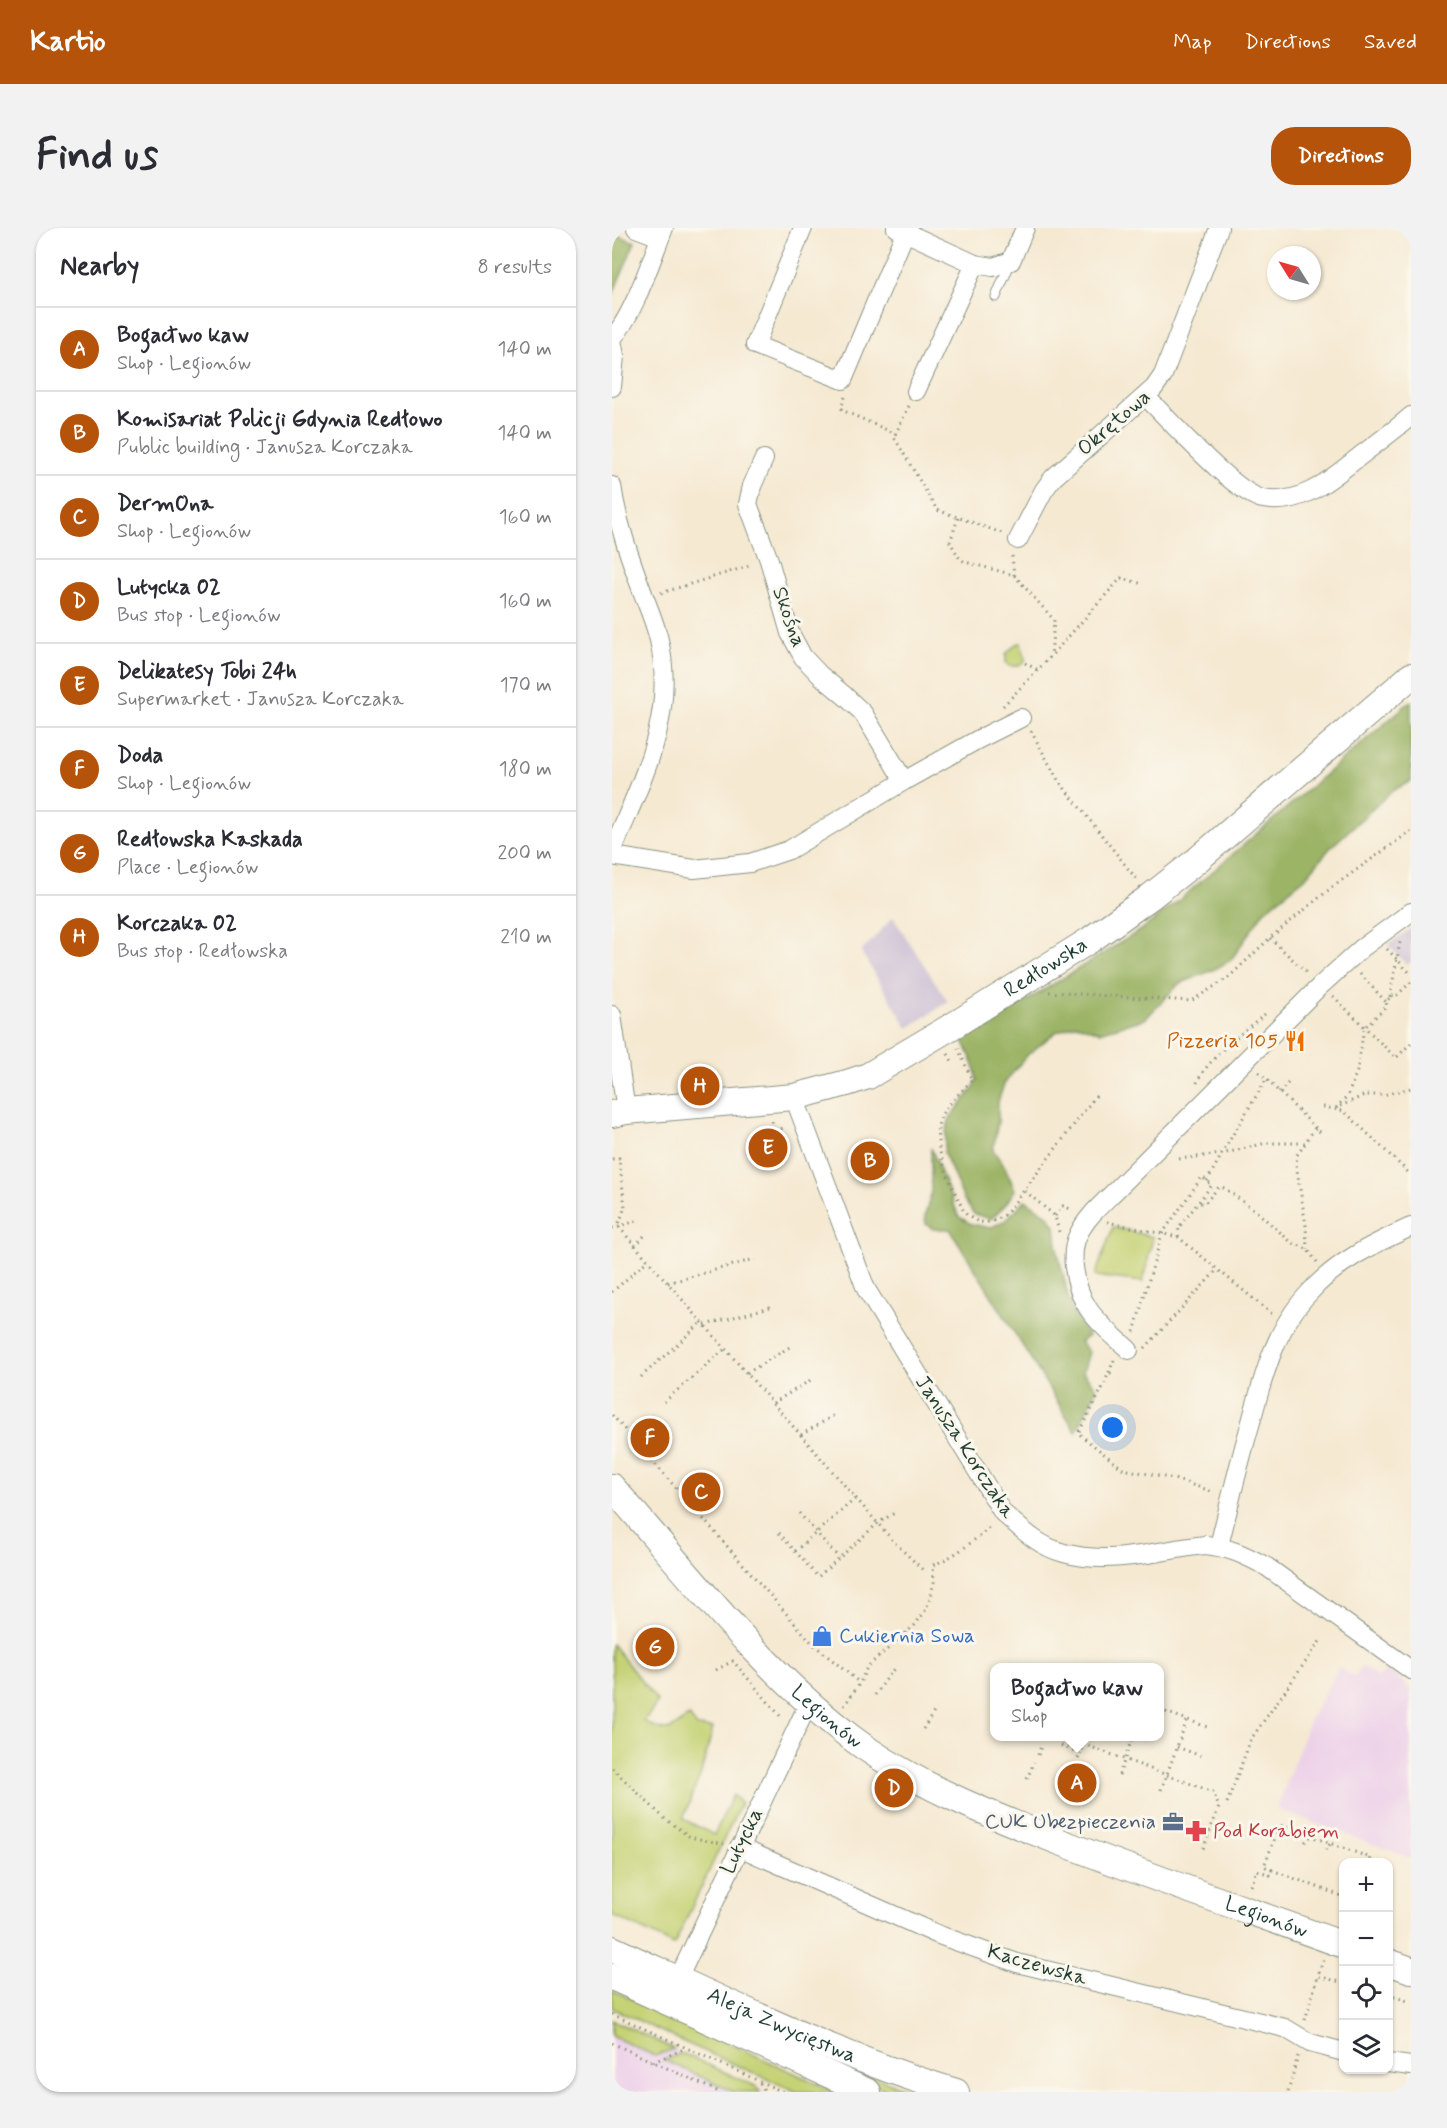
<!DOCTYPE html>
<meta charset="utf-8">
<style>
:root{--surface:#fff;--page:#f2f2f3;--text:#2b2b33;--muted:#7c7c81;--line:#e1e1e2;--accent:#b45309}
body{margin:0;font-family:Mynerve,sans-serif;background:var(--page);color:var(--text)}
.controls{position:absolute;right:18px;bottom:18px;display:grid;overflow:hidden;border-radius:12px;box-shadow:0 2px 4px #0004}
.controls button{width:54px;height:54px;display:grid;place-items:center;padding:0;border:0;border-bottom:2px solid var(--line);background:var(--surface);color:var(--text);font:30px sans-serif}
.compass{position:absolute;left:655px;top:18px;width:54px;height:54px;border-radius:50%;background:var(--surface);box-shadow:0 2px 4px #0004;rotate:307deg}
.you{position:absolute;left:501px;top:1200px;width:21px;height:21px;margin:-15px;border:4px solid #fff;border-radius:50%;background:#1a73e8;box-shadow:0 0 0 9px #1a73e833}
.badge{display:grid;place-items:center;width:39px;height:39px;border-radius:50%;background:var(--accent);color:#fff;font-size:20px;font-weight:700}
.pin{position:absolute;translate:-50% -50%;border:3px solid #fff;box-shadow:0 2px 6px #0006}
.popup{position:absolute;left:378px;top:1435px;width:174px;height:78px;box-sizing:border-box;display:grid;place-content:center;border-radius:12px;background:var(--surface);filter:drop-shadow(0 2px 4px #0005);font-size:20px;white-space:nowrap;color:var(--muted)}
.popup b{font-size:22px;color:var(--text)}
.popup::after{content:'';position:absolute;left:50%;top:100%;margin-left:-12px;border:12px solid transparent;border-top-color:var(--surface)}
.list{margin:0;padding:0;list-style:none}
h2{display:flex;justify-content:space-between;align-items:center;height:78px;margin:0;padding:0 24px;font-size:26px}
h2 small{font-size:20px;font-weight:400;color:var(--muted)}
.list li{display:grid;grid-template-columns:39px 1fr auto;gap:18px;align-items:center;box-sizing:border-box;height:84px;padding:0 24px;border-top:2px solid var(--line)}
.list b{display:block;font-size:22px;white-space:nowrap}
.list p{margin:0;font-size:20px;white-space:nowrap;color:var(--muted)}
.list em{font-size:20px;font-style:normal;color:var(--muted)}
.icon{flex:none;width:33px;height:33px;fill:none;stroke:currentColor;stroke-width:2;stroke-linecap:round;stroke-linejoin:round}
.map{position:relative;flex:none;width:799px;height:1864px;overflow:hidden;border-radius:24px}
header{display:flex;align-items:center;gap:36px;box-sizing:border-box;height:84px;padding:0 30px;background:var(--accent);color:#fff}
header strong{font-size:28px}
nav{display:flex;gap:33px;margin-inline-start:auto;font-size:21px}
.intro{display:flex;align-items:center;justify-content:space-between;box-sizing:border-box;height:144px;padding:0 36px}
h1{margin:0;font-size:42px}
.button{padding:15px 27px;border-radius:24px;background:var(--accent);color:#fff;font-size:21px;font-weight:700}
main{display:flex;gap:36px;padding:0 36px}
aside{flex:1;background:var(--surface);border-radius:24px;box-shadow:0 2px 4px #0004}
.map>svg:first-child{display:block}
.built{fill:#edd1e9}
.industrial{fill:#ccbfd4}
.green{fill:#c5d274;stroke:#728854;stroke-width:1.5}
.forest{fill:#9cb466;stroke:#5e784d;stroke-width:1.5}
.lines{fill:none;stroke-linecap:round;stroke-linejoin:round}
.lane-casing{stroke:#8a9383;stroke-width:11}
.street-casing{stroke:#8a9383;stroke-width:20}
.secondary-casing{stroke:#8a9383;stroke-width:28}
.path{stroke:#8a9383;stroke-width:3;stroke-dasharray:1.5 4.5;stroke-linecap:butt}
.lane{stroke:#fff;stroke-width:9}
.street{stroke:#fff;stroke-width:18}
.secondary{stroke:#fff;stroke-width:26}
.labels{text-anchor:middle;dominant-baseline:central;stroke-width:6;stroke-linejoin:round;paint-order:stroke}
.street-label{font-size:21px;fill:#1f3d34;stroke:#fbf7ec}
.food-label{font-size:21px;fill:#c56008;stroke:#fbf7ec;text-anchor:end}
.shop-label{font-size:21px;fill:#366cbe;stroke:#fbf7ec;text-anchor:start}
.service-label{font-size:21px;fill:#4e5e75;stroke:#fbf7ec;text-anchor:end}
.health-label{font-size:21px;fill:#be3a42;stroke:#fbf7ec;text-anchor:start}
</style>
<header>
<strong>Kartio</strong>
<nav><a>Map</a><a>Directions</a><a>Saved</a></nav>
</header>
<div class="intro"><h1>Find us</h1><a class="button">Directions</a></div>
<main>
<aside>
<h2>Nearby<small>8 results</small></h2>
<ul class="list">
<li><span class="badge">A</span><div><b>Bogactwo kaw</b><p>Shop · Legionów</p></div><em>140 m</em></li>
<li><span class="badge">B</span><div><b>Komisariat Policji Gdynia Redłowo</b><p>Public building · Janusza Korczaka</p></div><em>140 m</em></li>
<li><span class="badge">C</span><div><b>DermOna</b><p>Shop · Legionów</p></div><em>160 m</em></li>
<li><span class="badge">D</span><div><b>Lutycka 02</b><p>Bus stop · Legionów</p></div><em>160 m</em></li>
<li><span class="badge">E</span><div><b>Delikatesy Tobi 24h</b><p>Supermarket · Janusza Korczaka</p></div><em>170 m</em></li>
<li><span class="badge">F</span><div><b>Doda</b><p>Shop · Legionów</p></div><em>180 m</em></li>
<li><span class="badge">G</span><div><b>Redłowska Kaskada</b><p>Place · Legionów</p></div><em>200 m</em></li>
<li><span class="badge">H</span><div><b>Korczaka 02</b><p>Bus stop · Redłowska</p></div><em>210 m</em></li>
</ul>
</aside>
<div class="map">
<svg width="799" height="1864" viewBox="0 0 799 1864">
<rect width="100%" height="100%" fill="#fbf7ec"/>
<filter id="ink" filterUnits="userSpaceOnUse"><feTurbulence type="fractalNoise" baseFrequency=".0167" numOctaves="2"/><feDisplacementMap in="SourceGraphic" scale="12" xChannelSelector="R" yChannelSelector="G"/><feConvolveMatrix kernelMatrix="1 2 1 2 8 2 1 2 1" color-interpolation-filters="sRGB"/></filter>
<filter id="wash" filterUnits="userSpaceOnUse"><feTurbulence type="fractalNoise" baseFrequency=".008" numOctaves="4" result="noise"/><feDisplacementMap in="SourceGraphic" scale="24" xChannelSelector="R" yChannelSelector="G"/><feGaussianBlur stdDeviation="1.35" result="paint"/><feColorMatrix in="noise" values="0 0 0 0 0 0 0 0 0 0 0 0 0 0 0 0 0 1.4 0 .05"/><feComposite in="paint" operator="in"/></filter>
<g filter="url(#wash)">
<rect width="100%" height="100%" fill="#f5e9d2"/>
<!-- built -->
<g class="built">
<path d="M 750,1438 L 766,1450 L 776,1441 L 799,1462 L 799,1630 L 665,1581 L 697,1493 L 727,1440 L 743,1449 Z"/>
<path d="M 0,1792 L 72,1826 L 156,1864 L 0,1864 Z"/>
</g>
<!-- industrial -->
<g class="industrial">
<path d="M 281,689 L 336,774 L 296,800 L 249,724 Z"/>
<path d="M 799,700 L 799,734 L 795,737 L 776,717 Z"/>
</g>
<!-- green -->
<g class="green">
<path d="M 409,415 C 410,423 414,425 413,433 L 406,438 L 397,438 L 394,434 L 394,426 L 404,416 Z"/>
<path d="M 501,999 L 541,1009 L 531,1054 L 483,1048 Z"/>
<path d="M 0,1416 L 46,1474 L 32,1493 C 54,1508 58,1503 77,1488 L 85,1499 L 101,1500 L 89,1545 L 71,1591 L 102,1607 L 121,1567 L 129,1575 L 62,1717 L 0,1687 Z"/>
<path d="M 0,1733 L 237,1840 L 304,1864 L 279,1864 L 0,1738 Z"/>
<path d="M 0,1762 L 224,1864 L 185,1864 L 74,1815 L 0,1780 Z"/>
<path d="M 0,1792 L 62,1821 L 43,1828 L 0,1808 Z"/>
<path d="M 68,1826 L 72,1826 L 143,1858 L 149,1864 L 122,1864 L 52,1832 Z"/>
</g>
<!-- forest -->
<g class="forest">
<path d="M 0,5 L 23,14 L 0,68 Z"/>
<path d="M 799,473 L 799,553 L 780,563 L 719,619 L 693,650 L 652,683 L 619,732 L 601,742 L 567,756 L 533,791 L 487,804 L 465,796 L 444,804 L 414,828 L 392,856 L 386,874 L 386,893 L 381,922 L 393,939 L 403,962 L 393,977 L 379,991 L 362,986 L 352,972 L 332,925 L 334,904 L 338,890 L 360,862 L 365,852 L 362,837 L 351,812 L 529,702 L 565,674 Z"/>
<path d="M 319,920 L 347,989 L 359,996 L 378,1000 L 394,992 L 413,972 L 437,988 L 443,998 L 446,1026 L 459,1080 L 476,1108 L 468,1114 L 477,1124 L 471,1144 L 485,1161 L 464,1204 L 338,1001 L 321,1001 L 314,996 L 313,988 L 319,964 Z"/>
</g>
</g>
<g filter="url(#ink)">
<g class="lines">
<defs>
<path id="lane" d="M 384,69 L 399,33"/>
<g id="street">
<path d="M 24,0 L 48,9"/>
<path d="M 191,0 L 143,117 L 231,152 L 295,0"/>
<path d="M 284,0 L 363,36 L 381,39 L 399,33 L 413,0"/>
<path d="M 0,110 C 21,90 40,29 52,0"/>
<path d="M 0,112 L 3,128 L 0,159"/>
<path d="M 304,163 L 363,36"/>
<path d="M 534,169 C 558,192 622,265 651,271 C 691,279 723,247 752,225 C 768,213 784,201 799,188"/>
<path d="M 152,231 L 140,258 L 136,276 L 157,332 L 178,405 L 191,429 L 208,447 L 233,468 L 251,485 L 292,553"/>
<path d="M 0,258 C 5,293 17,327 29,360 C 35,377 43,394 47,412 C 65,490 28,554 0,624"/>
<path d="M 406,312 L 432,262 L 441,250 L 542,160 L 551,147 L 607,0"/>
<path d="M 0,628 L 82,641 L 138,635 L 177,622 L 292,553 L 365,512 L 409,490"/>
<path d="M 0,787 L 14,883"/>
<path d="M 182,869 L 254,1061 L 391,1285 C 409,1301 428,1319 452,1325 C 499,1338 546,1322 593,1317 C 617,1319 635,1328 655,1339 L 799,1442"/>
<path d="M 517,1122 C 488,1095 467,1082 462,1039 C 461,1028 461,1017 466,1007 C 474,990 489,977 502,964 L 708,758 L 750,720 L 799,684"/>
<path d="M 607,1318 C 617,1277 627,1235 639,1194 C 651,1149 663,1101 696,1066 C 724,1034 761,1016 799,999"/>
<path d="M 127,1619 L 327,1707 L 405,1735 L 673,1800 L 698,1815 L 732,1824"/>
<path d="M 66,1751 L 182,1506 L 191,1487 L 199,1477"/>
<path d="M 776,1835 L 799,1838"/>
</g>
<g id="secondary">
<path id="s1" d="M 0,886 L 14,883 L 182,869 L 235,855 L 256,848 L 347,794 L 478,712 L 538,669 L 584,633 L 799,448"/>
<path id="s2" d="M 0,1259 C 75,1344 147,1439 237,1508 C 302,1557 376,1586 451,1615 C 544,1651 638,1683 732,1717"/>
<path id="s3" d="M 0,1721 C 113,1773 225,1828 344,1864"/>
<path d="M 776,1734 L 799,1742"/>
<path d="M 0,1749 L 256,1864"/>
</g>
</defs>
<!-- lane casing -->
<use href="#lane" class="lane-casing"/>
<!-- street casing -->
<use href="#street" class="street-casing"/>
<!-- secondary casing -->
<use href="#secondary" class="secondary-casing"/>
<!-- path -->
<g class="path">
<path d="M 233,169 L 229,180 L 232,183 L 284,206"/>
<path d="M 297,178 L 282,209 L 325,282 L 390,305"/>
<path d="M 346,290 L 338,314 L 348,331 L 353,334 L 402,347 L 442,392 L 439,428"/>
<path d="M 400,328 L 402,347"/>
<path d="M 49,365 L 140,337"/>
<path d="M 413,435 L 426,442"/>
<path d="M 391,478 L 439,428 L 509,350 L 531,356"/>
<path d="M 419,503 L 446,552 L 526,653"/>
<path d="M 658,710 L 696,746"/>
<path d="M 775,721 L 799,746"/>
<path d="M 748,746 L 774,774"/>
<path d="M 799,754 L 783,769 L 780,767 L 774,774 L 775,778 L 752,800 L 745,843 L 736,867 L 724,880 L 753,867 L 771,867 L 799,860"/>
<path d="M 437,764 L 579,773 L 616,750 L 658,710 L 719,660 L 799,603"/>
<path d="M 721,768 L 784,830 L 799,815"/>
<path d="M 778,769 L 788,714"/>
<path d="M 346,820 L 360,852 C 351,862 340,872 332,883 C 313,910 341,958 352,984 C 366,998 378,997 394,986 L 486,865"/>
<path d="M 336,826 L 341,835"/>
<path d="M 647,844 L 708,904"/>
<path d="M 585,855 C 594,832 633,802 653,786"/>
<path d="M 667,865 L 676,855"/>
<path d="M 711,879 L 732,883 L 799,947"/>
<path d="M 160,893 L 160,902 L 174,900"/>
<path d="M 693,916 L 685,927 L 684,936 L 694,998 L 695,1021"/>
<path d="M 0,931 L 7,930 L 13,979 L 6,998 L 283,1315 L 311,1342"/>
<path d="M 567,931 L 610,926 L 654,915 L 693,915 L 703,900"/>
<path d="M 595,953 L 623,903 L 654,852"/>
<path d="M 413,963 L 443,988 L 447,1004"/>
<path d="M 588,975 L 593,975 L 607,959 L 612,960 L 644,983 L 679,1014 L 695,1021 L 705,1034"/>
<path d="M 443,988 L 451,978 L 461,982"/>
<path d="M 495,994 L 566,1009 L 660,1086"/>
<path d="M 0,1000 L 25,993"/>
<path d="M 23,1018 L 35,1005"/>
<path d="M 56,1055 L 143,1031"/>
<path d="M 0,1064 L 36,1032"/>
<path d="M 93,1097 L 158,1079"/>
<path d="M 522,1104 L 550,1006 L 590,949 L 600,957 L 567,999 L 566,1009"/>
<path d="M 533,1120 L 606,1041"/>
<path d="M 502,1132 L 491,1159 L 466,1205 L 511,1241 L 562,1251 L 602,1264"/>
<path d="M 135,1145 L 181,1117"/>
<path d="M 498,1145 L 504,1145"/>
<path d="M 29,1149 L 90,1094"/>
<path d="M 52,1174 L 113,1121"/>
<path d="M 161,1175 L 202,1150"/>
<path d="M 0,1187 L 201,1416 L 248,1455"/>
<path d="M 189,1207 L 224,1186"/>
<path d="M 187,1285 L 227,1330"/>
<path d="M 167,1305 L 206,1349 L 266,1295 L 284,1284"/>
<path d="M 183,1323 L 244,1270"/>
<path d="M 104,1442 L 121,1433 L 170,1490"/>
<path d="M 263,1467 L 283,1439"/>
<path d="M 232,1478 L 248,1455 L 255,1439 L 303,1397 L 313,1383 L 318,1371 L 322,1354 L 321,1337 C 346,1327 359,1314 380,1298"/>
<path d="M 548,1482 L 598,1500"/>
<path d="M 311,1501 L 322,1484"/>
<path d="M 471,1516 L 474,1508"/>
<path d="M 449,1518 L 469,1525 L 471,1516 L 601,1564 L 607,1579 L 591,1621"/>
<path d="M 565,1519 L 589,1528"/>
<path d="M 426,1527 L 429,1518"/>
<path d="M 466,1531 L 469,1525"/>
<path d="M 0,1540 L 52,1590 L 78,1609 L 112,1616"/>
<path d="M 507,1547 L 521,1508"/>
<path d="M 415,1551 L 422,1534"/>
<path d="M 549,1562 L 575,1492"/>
<path d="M 615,1575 L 639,1511 L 709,1412"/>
<path d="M 693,1614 L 699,1608"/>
<path d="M 713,1622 L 719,1615"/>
<path d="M 660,1642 L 652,1638 L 668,1597 L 759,1630 L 757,1634"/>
<path d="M 639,1658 L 645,1642 L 658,1647 L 660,1642 L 732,1669"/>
<path d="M 711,1732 L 706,1748 L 732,1755"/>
<path d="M 776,1767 L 799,1774"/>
<path d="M 0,1786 L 171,1864"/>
<path d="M 693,1792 L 706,1748"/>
<path d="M 0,1815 L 107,1864"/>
<path d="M 41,1834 L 72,1821"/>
<path d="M 148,1855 L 153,1864"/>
<path d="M 676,1864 L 686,1828"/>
</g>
<!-- lane -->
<use href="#lane" class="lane"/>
<!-- street -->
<use href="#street" class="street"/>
<!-- secondary -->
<use href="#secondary" class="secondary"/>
</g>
</g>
<!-- icons -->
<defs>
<symbol id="restaurant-bare" viewBox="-9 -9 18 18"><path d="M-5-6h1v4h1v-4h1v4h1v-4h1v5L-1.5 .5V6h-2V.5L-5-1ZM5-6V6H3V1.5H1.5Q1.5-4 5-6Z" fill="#e8710a" stroke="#fbf7ec" stroke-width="2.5" paint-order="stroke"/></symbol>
<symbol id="shop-bare" viewBox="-9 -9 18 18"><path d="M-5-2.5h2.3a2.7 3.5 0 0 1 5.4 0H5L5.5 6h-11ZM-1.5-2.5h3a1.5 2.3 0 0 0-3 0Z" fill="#3f7fe0" stroke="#fbf7ec" stroke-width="2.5" paint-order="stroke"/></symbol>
<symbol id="office-bare" viewBox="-9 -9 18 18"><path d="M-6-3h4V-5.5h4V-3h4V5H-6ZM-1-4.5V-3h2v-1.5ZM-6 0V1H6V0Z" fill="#5c6f8a" stroke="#fbf7ec" stroke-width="2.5" paint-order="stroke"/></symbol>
<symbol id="pharmacy-bare" viewBox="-9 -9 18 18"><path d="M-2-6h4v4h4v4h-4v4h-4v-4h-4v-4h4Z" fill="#e0444e" stroke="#fbf7ec" stroke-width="2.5" paint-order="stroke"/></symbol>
</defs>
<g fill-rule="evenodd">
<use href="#restaurant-bare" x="668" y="798" width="30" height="30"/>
<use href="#shop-bare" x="195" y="1393" width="30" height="30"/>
<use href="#office-bare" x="546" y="1579" width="30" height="30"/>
<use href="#pharmacy-bare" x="569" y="1588" width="30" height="30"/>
</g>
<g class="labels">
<!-- street labels -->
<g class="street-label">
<text transform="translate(502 195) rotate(-41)">Okrętowa</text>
<text transform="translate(177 389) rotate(70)">Skośna</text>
<text stroke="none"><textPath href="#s1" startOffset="468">Redłowska</textPath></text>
<text transform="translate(353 1219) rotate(57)">Janusza Korczaka</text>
<text stroke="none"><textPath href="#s2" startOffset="315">Legionów</textPath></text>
<text transform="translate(130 1613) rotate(-64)">Lutycka</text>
<text stroke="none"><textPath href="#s2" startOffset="801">Legionów</textPath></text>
<text transform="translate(425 1737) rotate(16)">Kaczewska</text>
<text stroke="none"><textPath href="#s3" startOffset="186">Aleja Zwycięstwa</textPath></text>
</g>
<!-- food labels -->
<g class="food-label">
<text x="666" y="813">Pizzeria 105</text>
</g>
<!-- shop labels -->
<g class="shop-label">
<text x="227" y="1408">Cukiernia Sowa</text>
</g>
<!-- service labels -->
<g class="service-label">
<text x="544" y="1594">CUK Ubezpieczenia</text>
</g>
<!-- health labels -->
<g class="health-label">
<text x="601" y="1603">Pod Korabiem</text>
</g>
</g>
</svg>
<div class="controls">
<button>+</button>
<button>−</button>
<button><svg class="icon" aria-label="locate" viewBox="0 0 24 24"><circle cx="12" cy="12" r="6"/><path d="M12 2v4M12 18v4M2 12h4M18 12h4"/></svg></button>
<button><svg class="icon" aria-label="layers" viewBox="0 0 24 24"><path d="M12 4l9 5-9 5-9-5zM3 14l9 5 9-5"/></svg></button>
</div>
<svg class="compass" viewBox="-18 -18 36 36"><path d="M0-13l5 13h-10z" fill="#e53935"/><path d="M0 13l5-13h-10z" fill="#7c7c81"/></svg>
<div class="you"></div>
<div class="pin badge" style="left:465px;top:1555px">A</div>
<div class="popup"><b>Bogactwo kaw</b>Shop</div>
<div class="pin badge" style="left:258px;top:933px">B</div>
<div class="pin badge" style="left:89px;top:1264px">C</div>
<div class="pin badge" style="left:282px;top:1560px">D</div>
<div class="pin badge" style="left:156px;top:920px">E</div>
<div class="pin badge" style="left:38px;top:1210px">F</div>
<div class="pin badge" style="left:43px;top:1419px">G</div>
<div class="pin badge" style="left:88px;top:858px">H</div>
</div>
</main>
